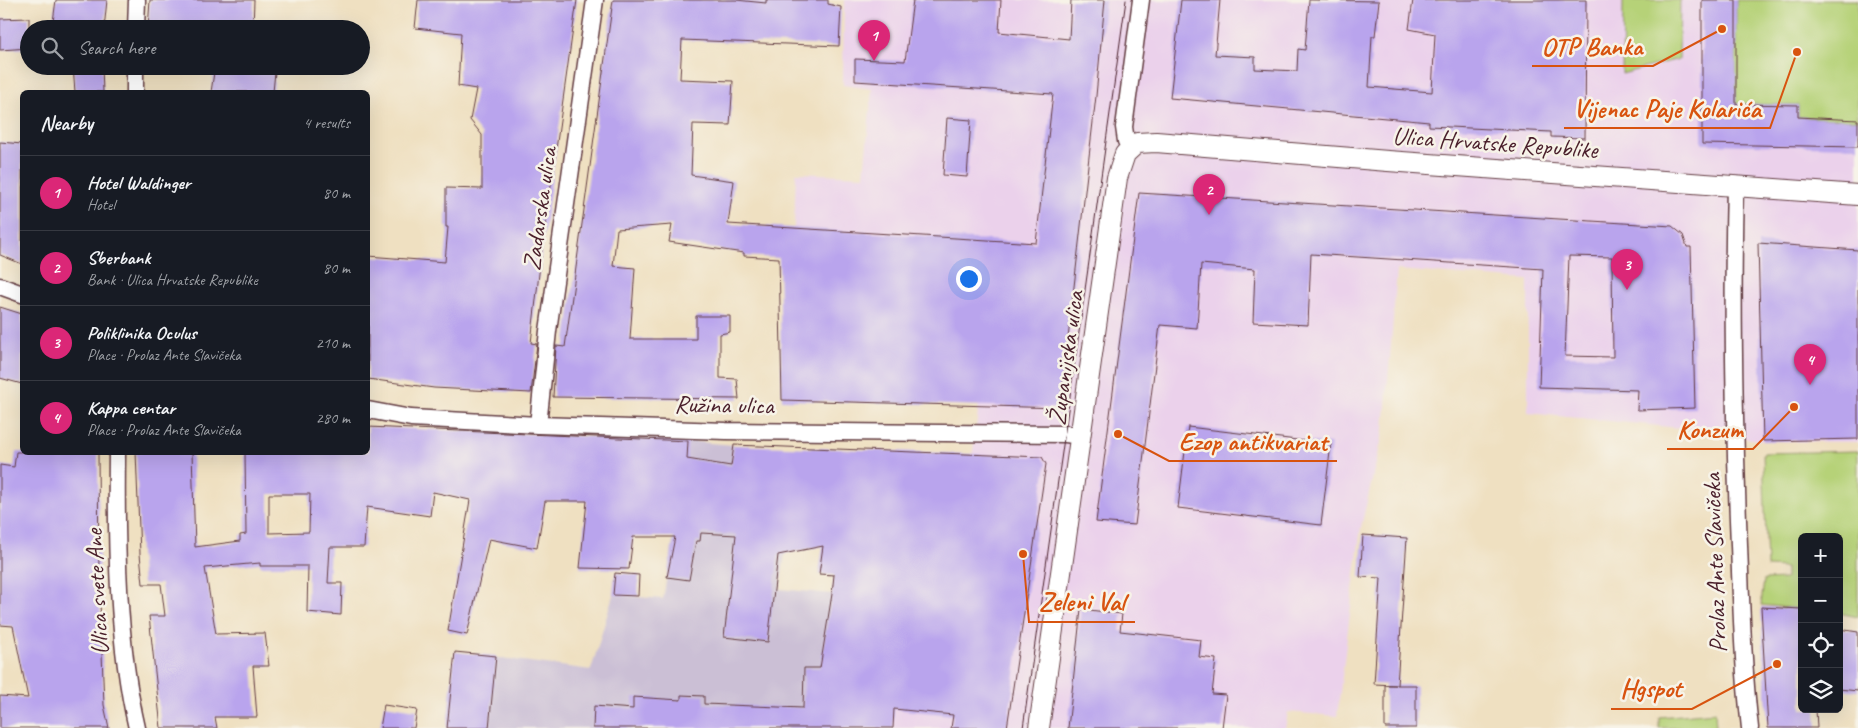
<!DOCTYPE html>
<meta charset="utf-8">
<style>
:root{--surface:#171b24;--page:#242831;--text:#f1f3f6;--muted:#9ea1a6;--line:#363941;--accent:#db2777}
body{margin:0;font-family:Caveat,sans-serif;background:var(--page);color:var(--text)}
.controls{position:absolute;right:15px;bottom:15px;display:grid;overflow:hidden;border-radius:8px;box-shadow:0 5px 20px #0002}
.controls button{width:45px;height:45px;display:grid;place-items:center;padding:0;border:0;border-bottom:1px solid var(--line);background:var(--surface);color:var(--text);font:25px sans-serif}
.you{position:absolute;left:968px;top:278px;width:18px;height:18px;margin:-12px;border:4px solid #fff;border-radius:50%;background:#1a73e8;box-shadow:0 0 0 8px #1a73e833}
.badge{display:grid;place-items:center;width:32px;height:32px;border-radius:50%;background:var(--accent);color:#fff;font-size:16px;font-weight:700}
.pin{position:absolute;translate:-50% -41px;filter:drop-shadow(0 1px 2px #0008)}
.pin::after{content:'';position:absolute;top:26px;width:18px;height:15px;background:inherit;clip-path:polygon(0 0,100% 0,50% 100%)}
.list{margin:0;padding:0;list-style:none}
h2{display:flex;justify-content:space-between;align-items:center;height:65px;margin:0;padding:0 20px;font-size:21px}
h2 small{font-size:16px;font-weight:400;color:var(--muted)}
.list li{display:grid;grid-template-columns:32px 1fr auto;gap:15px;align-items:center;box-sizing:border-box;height:75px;padding:0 20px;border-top:1px solid var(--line)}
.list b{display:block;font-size:19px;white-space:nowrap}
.list p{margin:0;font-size:16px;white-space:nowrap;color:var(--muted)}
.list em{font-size:16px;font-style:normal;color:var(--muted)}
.icon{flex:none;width:28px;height:28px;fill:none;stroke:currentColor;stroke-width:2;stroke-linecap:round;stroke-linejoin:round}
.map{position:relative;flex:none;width:1858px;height:728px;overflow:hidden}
.search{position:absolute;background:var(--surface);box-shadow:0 5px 20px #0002;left:20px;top:20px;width:350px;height:55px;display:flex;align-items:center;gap:12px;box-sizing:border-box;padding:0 18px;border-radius:28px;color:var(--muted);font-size:19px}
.panel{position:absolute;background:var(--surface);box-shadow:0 5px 20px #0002;left:20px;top:90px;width:350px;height:365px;border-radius:8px}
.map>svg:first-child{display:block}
.built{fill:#ebd1eb}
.industrial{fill:#cbbfd5}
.green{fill:#b6d278;stroke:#807852}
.building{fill:#b9a4ed;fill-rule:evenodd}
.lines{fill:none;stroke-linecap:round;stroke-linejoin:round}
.minor-casing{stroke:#633c42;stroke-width:19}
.tertiary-casing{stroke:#633c42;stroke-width:22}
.minor{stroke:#fff;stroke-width:16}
.tertiary{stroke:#fff;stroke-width:20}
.tram{stroke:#4a1f2b;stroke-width:1}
.labels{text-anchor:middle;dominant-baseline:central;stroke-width:5;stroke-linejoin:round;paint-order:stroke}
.street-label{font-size:25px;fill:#4a1f2b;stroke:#f7f3e8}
.leader{fill:none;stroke:#d8530f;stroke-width:2}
.callout-dot{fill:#d8530f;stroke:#f7f3e8;stroke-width:2}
.callout-label{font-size:26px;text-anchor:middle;font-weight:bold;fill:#d8530f;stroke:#f7f3e8;stroke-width:5;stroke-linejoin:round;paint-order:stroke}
</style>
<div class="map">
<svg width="1858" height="728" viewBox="0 0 1858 728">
<rect width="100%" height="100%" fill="#f7f3e8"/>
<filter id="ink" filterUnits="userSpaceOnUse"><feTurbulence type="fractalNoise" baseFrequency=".02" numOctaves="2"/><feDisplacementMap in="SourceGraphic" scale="10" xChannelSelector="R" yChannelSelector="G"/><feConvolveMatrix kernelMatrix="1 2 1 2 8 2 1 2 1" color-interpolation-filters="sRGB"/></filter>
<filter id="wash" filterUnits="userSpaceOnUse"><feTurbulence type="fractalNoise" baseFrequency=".0096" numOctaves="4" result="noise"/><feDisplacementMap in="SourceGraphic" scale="20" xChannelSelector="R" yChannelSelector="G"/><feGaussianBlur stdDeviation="1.12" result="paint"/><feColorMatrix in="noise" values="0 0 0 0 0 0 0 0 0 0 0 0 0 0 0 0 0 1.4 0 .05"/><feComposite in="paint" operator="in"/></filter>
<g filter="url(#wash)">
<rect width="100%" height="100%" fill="#efe0c1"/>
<!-- built -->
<path class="built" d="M 844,0 L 1858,0 L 1858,442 L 1763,441 L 1700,430 L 1528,413 L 1528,280 L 1397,270 L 1384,429 L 1361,527 L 1337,716 L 1288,712 L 1285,728 L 802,728 L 804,668 L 923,670 L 973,451 L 1000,242 L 794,228 L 796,173 L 864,176 L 872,89 L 843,85 Z"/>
<!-- industrial -->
<path class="industrial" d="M 688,441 L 734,445 L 721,534 L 771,536 L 785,553 L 780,589 L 832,594 L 820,668 L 804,668 L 802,728 L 447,728 L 455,652 L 591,670 L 613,595 L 663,599 L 687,459 Z"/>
<!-- green -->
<g class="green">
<path d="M 1623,0 L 1680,0 L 1679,59 L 1622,74 Z"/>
<path d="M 1736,0 L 1858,0 L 1858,120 L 1798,117 L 1798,105 L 1736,104 Z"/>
<path d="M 1858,451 L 1858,617 L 1839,613 L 1839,537 L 1802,537 L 1802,609 L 1761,605 L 1764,580 L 1786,579 L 1786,568 L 1767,567 L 1763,453 Z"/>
<path d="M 1715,712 L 1716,728 L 1659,728 L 1659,717 Z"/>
</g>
<g id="blocks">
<!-- building -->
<g class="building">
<path d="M 56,0 L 107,0 L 104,29 L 52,29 Z"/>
<path d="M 150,0 L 254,0 L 253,29 L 148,29 Z"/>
<path d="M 418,0 L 577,0 L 541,256 L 531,343 L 537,344 L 531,393 L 434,388 L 368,379 L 368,256 L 445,262 L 448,227 L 446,227 L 446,188 L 482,189 L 482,135 L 470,120 L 476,89 L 458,86 L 461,33 L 415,28 Z"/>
<path d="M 613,0 L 736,0 L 766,3 L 766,0 L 828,0 L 828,4 L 841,7 L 839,46 L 682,40 L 680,79 L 733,81 L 730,125 L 693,124 L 691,175 L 734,181 L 728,224 L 1036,243 L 1053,94 L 855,81 L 855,59 L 905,61 L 913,0 L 1001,0 L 999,32 L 1069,39 L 1071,0 L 1105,0 L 1096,96 L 1060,408 L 782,400 L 779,258 L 744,256 L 744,253 L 669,242 L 672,225 L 617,229 L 613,266 L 635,268 L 630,339 L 696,339 L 696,316 L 730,316 L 730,332 L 720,334 L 720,378 L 737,379 L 739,399 L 553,397 L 556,346 L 565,347 Z"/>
<path d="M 1181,0 L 1220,0 L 1215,55 L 1255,57 L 1255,69 L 1297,71 L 1298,49 L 1305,50 L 1309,0 L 1379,1 L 1375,36 L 1372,36 L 1369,87 L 1432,92 L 1435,34 L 1409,29 L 1413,0 L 1586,0 L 1585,138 L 1551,137 L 1551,132 L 1429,126 L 1429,122 L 1170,98 Z"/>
<path d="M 1702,0 L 1736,0 L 1736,104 L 1798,105 L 1798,117 L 1858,120 L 1858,147 L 1702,144 Z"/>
<path d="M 29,18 L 29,48 L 0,50 L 0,19 Z"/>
<path d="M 73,66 L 102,66 L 103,92 L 75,92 Z"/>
<path d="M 215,66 L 252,66 L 252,68 L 275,72 L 273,92 L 211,92 Z"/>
<path d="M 947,118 L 971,120 L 967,177 L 943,175 Z"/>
<path d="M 0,142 L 22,144 L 22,264 L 0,255 Z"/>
<path d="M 1139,193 L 1672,226 L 1683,235 L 1687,247 L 1691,247 L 1695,408 L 1637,410 L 1638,390 L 1539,387 L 1543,269 L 1311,254 L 1308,325 L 1253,322 L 1255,269 L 1201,264 L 1197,328 L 1160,325 L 1135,525 L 1096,522 ZM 1569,256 L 1612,257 L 1613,357 L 1565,356 Z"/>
<path d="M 1758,243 L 1858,250 L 1858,439 L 1763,441 Z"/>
<path d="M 0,307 L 22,314 L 22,384 L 0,378 Z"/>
<path d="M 368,427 L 688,441 L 687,459 L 731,466 L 734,445 L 1042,457 L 1046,464 L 1007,728 L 951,728 L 953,715 L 894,709 L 893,728 L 593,728 L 594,706 L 633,709 L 633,697 L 681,700 L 681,695 L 704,696 L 704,704 L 803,708 L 804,668 L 820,668 L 832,594 L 834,575 L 819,574 L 823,546 L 778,555 L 768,642 L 724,637 L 736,535 L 701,533 L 700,541 L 696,541 L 689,580 L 667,577 L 675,537 L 633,537 L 629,569 L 580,568 L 587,501 L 545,501 L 537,548 L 489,539 L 467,635 L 448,631 L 470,500 L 433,492 L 430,516 L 367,507 L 364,547 L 330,547 L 328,583 L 342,583 L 341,615 L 307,612 L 308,566 L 260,566 L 260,563 L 205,568 L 216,634 L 265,633 L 269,666 L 253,666 L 257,717 L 215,717 L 217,728 L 161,728 L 149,616 L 165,616 L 161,584 L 143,584 L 140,554 L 136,452 L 192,452 L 195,547 L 240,541 L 240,535 L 246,534 L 245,452 L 368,452 ZM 269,494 L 310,494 L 309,532 L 269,533 Z"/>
<path d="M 1188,427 L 1331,444 L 1321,525 L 1178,508 Z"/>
<path d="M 16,452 L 98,452 L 99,575 L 104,705 L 109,728 L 0,728 L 0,696 L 28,698 L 13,626 L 0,625 L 0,465 L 14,467 Z"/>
<path d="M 1363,535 L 1407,538 L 1397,685 L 1416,685 L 1416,728 L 1385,728 L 1385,685 L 1396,685 L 1374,684 L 1381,578 L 1360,577 Z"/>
<path d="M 615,573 L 639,575 L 638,596 L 613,595 Z"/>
<path d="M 1761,607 L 1802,609 L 1802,709 L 1816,709 L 1817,728 L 1768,728 Z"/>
<path d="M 1081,609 L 1122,614 L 1120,631 L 1201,640 L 1199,657 L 1216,659 L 1212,694 L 1226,695 L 1222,728 L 1068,728 Z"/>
<path d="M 1839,629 L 1858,632 L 1858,691 L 1839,689 Z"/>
<path d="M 455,652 L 496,656 L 489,728 L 447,728 Z"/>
<path d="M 384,705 L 417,710 L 414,728 L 380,728 Z"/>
</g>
</g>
</g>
<g filter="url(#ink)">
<use href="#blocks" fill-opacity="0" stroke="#633c42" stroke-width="1"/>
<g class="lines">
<defs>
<g id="minor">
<path d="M 136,29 L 137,0"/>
<path d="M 135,92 L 135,66"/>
<path d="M 1130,147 L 1126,141 L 1124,127 L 1141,0"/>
<path d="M 1735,186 C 1732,297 1734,408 1738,520 C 1741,589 1742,659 1750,728"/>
<path d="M 0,286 L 22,294"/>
<path d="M 368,410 L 411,418 L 538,425 L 726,431 L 1066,434 L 1081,436"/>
<path d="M 538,425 L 548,331 L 595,0"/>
<path d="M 117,452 C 116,540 117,643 137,728"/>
</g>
<path id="tertiary" d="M 1039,728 L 1117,178 L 1125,154 L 1137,143 L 1156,142 L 1388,161 L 1858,195"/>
</defs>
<!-- minor casing -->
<use href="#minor" class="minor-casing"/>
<!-- tertiary casing -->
<use href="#tertiary" class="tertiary-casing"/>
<!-- minor -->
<use href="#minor" class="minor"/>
<!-- tertiary -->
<use href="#tertiary" class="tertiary"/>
<!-- tram -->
<path class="tram" d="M 1023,728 L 1126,0"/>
</g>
</g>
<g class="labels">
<!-- street labels -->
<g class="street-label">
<text transform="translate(1495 143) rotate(4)">Ulica Hrvatske Republike</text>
<text transform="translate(540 209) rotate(-82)">Zadarska ulica</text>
<text transform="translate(1066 358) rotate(-82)">Županijska ulica</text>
<text transform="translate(724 405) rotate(1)">Ružina ulica</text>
<text transform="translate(1715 563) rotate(-92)">Prolaz Ante Slavičeka</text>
<text transform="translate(97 592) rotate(-93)">Ulica svete Ane</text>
</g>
</g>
<!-- callouts -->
<path class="leader" d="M1722 29L1653 66H1532M1797 52L1770 128H1564M1794 407L1753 449H1667M1118 434L1169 461H1337M1023 554L1029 622H1135M1777 664L1692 709H1611"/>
<g class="callout-dot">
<circle cx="1722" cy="29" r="5"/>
<circle cx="1797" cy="52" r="5"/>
<circle cx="1794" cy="407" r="5"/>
<circle cx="1118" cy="434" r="5"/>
<circle cx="1023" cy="554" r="5"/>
<circle cx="1777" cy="664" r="5"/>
</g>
<g class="callout-label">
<text x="1592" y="55">OTP Banka</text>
<text x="1667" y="117">Vijenac Paje Kolarića</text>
<text x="1710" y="438">Konzum</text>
<text x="1253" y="450">Ezop antikvariat</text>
<text x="1082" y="610">Zeleni Val</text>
<text x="1651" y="697">Hgspot</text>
</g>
</svg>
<div class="controls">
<button>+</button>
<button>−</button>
<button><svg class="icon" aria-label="locate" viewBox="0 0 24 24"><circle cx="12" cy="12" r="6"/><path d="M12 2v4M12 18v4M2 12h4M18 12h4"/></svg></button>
<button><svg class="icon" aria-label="layers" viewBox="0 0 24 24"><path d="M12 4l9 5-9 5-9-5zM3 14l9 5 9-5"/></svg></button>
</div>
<div class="you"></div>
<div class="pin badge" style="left:874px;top:61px">1</div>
<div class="pin badge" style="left:1209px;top:215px">2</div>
<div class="pin badge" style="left:1627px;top:290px">3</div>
<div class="pin badge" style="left:1810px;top:385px">4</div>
<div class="search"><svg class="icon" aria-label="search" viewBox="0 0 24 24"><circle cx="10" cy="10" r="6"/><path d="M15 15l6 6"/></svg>Search here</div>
<section class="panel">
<h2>Nearby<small>4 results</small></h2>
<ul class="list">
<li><span class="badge">1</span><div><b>Hotel Waldinger</b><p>Hotel</p></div><em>80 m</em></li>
<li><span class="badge">2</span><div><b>Sberbank</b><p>Bank · Ulica Hrvatske Republike</p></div><em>80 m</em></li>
<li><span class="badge">3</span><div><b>Poliklinika Oculus</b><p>Place · Prolaz Ante Slavičeka</p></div><em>210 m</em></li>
<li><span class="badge">4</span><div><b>Kappa centar</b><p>Place · Prolaz Ante Slavičeka</p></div><em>280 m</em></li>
</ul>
</section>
</div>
